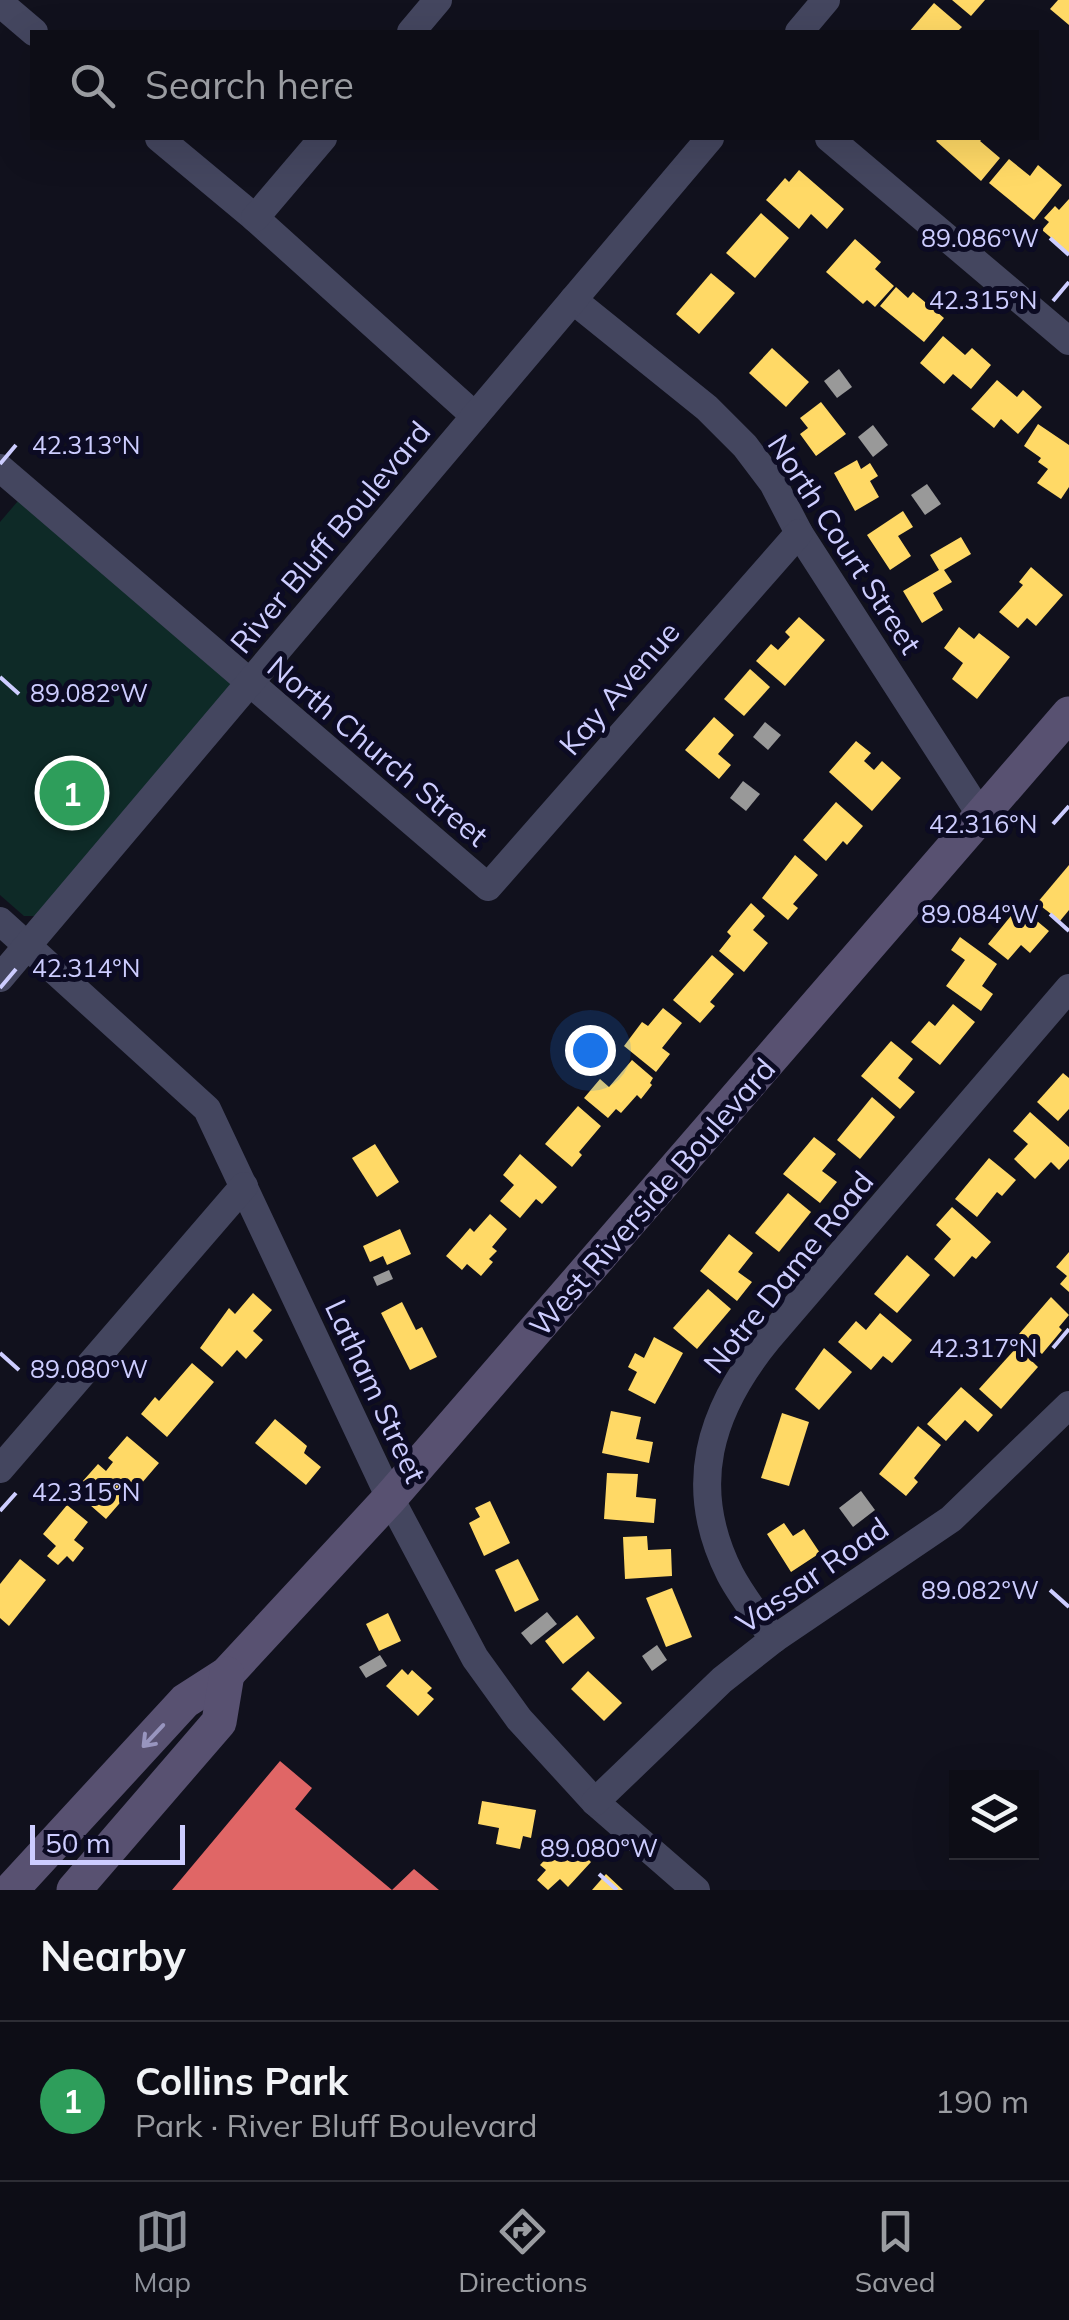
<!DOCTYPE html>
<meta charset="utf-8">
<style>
:root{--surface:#0d0d16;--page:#1b1b23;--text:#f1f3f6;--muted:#9a9ca1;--line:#2d2d35;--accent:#8c9099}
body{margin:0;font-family:Mulish,sans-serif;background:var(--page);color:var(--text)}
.controls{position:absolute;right:30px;bottom:30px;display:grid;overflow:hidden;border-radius:0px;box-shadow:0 10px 40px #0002}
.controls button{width:90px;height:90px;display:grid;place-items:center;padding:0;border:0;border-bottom:2px solid var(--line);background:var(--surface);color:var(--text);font:50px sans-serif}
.scale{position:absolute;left:30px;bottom:25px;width:155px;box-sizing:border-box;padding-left:10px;border:5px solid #cdcdff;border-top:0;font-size:28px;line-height:35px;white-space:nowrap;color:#cdcdff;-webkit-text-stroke:8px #0c0b23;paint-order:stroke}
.you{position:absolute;left:590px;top:1050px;width:35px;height:35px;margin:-25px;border:8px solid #fff;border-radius:50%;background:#1a73e8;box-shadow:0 0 0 15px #1a73e833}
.badge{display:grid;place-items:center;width:65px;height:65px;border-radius:50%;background:var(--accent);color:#fff;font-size:32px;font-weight:700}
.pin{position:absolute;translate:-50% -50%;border:5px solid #fff;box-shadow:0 2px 10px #0006}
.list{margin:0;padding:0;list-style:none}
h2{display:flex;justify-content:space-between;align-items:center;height:130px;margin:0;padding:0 40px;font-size:42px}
h2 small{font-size:32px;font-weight:400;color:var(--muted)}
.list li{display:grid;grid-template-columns:65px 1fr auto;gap:30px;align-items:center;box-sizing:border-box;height:160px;padding:0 40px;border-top:2px solid var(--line)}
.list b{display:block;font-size:38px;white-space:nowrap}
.list p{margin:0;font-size:32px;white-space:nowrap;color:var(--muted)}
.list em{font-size:32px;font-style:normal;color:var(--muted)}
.icon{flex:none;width:55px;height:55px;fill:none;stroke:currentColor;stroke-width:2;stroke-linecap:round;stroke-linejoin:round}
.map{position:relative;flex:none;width:1069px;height:1890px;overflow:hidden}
.search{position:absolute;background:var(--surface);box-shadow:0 10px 40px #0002;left:30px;right:30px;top:30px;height:110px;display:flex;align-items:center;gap:25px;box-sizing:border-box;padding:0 35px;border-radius:0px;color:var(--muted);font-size:38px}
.sheet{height:290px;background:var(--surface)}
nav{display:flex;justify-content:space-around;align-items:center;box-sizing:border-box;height:140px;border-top:2px solid var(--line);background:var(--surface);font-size:28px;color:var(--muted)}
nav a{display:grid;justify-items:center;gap:5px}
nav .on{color:var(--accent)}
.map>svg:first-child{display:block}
.green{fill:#0e2a27}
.homes{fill:#ffd966}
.shops{fill:#e06666}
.industry{fill:#999}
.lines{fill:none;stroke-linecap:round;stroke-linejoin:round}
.minor{stroke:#44465f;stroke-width:28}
.major{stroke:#585171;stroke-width:35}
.oneway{stroke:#9895bf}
.ticks{fill:none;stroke:#cdcdff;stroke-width:4}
.labels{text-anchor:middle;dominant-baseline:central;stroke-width:10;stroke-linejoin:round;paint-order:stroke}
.street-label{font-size:30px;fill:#cdcdff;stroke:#0c0b23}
.ticks-label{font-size:25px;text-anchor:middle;fill:#cdcdff;stroke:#0c0b23;stroke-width:10;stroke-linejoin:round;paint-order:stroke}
</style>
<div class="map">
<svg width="1069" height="1890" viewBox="0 0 1069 1890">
<rect width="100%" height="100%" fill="#11111d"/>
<!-- green -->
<path class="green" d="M 24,494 L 234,682 L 38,916 L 24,916 L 0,895 L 0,522 Z"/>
<!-- homes -->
<g class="homes">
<path d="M 952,0 L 985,0 L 971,16 Z"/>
<path d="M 1058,0 L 1069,0 L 1069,25 L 1050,9 Z"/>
<path d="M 934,3 L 962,27 L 957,32 L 909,32 Z"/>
<path d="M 939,138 L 983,138 L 980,141 L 1000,158 L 981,181 L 936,141 Z"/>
<path d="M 1009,159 L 1030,176 L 1038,165 L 1062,185 L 1034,220 L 989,183 Z"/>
<path d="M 799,170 L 844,209 L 827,229 L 811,214 L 799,229 L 766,200 L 785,178 L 789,182 Z"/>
<path d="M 1069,199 L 1069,253 L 1042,230 L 1049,222 L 1044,218 L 1055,206 L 1059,210 Z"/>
<path d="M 761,213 L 789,238 L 755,278 L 726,253 Z"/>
<path d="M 855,239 L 881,262 L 875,269 L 894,286 L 875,307 L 867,300 L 863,304 L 826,272 Z"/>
<path d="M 711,273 L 735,293 L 699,334 L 676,314 Z"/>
<path d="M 896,287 L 908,298 L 913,292 L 944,318 L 924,342 L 880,306 Z"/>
<path d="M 943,336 L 965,355 L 972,348 L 991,365 L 971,389 L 953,374 L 944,384 L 920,363 Z"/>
<path d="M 772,348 L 809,382 L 786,407 L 749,373 Z"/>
<path d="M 997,380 L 1017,397 L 1023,390 L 1042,407 L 1018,434 L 1001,419 L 994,428 L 971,409 Z"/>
<path d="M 821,402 L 846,434 L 816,456 L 800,434 L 808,428 L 800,418 Z"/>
<path d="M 1038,424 L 1069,445 L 1069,487 L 1061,499 L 1037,483 L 1048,469 L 1038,462 L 1041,458 L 1024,446 Z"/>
<path d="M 857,460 L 861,469 L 870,463 L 878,476 L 870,481 L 879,497 L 855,511 L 834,473 Z"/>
<path d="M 903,511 L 913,527 L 898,536 L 911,556 L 890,570 L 867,535 Z"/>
<path d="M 961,537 L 971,554 L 944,570 L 952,582 L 933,593 L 943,610 L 922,623 L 903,591 L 939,570 L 930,555 Z"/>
<path d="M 1031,567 L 1063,595 L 1036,626 L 1027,618 L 1018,628 L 999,612 L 1023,585 L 1019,582 Z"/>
<path d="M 799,617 L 825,640 L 785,686 L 756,661 L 771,644 L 778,650 L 790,637 L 785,632 Z"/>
<path d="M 959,627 L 974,639 L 979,633 L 1010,657 L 977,699 L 952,679 L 963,663 L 944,648 Z"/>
<path d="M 750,669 L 770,687 L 744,716 L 724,699 Z"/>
<path d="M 714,717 L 734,735 L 718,754 L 731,765 L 719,779 L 685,750 Z"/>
<path d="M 856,741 L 871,753 L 864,761 L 874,770 L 882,761 L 901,778 L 872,811 L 829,772 Z"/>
<path d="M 836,802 L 863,826 L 847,845 L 843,841 L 826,861 L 803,840 Z"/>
<path d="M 795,855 L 818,875 L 793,904 L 798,908 L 788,920 L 762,898 Z"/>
<path d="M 1069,865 L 1069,910 L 1060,921 L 1037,903 Z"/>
<path d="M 751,903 L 765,916 L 753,930 L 768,943 L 744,972 L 719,951 L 731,936 L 727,932 Z"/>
<path d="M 1019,906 L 1049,931 L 1030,953 L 1021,945 L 1008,960 L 988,944 Z"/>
<path d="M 960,937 L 997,964 L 982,986 L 993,994 L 981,1011 L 946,986 L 965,960 L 951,950 Z"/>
<path d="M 712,955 L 734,974 L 710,1002 L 715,1006 L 700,1023 L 673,1000 Z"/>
<path d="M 953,1004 L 975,1022 L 940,1065 L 911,1042 L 929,1021 L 935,1026 Z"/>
<path d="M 663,1008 L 682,1023 L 662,1048 L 670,1054 L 656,1072 L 624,1046 L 642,1022 L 648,1026 Z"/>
<path d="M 891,1041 L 913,1059 L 898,1078 L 915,1092 L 900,1109 L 861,1076 Z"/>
<path d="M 632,1060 L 653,1078 L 650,1083 L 652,1085 L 641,1099 L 637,1095 L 621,1113 L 616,1109 L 608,1118 L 584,1098 L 600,1079 L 609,1087 Z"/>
<path d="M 1063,1073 L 1069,1078 L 1069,1109 L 1058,1121 L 1037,1102 Z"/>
<path d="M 872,1097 L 895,1117 L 860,1159 L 837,1140 Z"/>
<path d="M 578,1106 L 601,1126 L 579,1152 L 582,1155 L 572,1167 L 545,1144 Z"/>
<path d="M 1030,1112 L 1069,1147 L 1069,1159 L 1059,1170 L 1051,1162 L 1035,1179 L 1014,1159 L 1028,1144 L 1013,1131 Z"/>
<path d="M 814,1137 L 836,1154 L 822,1171 L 837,1182 L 820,1203 L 783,1174 Z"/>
<path d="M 375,1144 L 399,1182 L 377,1197 L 352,1158 Z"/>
<path d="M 520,1154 L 557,1187 L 542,1204 L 536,1199 L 520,1218 L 500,1201 L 514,1185 L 503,1175 Z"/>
<path d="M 989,1158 L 1016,1180 L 1002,1196 L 997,1192 L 977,1217 L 955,1199 Z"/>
<path d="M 788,1193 L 811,1212 L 779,1252 L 755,1233 Z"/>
<path d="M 952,1207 L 991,1242 L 976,1259 L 972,1256 L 954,1277 L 934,1259 L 951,1239 L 936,1225 Z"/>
<path d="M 490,1214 L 507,1229 L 492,1247 L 497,1251 L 489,1259 L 493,1262 L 481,1276 L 467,1264 L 462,1270 L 446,1256 L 470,1228 L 474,1232 Z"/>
<path d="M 400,1229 L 411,1254 L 387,1265 L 383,1256 L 370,1262 L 363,1246 Z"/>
<path d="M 729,1234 L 753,1253 L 738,1272 L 752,1282 L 737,1301 L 700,1271 Z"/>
<path d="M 1069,1252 L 1069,1292 L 1060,1284 L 1067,1276 L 1056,1267 Z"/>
<path d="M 907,1255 L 930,1275 L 897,1313 L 874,1294 Z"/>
<path d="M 708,1289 L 731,1309 L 697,1349 L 673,1328 Z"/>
<path d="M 253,1293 L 272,1310 L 253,1331 L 263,1340 L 246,1359 L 237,1350 L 222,1367 L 200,1348 L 229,1308 L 235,1314 Z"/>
<path d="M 1051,1297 L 1069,1315 L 1059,1327 L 1062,1330 L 1042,1354 L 1019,1334 Z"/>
<path d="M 402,1302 L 416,1330 L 422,1327 L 437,1357 L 410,1370 L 381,1313 Z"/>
<path d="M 880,1313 L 912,1340 L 892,1363 L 883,1356 L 871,1370 L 838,1342 L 856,1321 L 866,1330 Z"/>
<path d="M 654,1337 L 683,1353 L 655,1404 L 628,1390 L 637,1372 L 628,1367 L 635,1353 L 644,1358 Z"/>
<path d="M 1017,1347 L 1038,1367 L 1001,1409 L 979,1389 Z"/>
<path d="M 824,1348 L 852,1372 L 819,1410 L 795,1389 Z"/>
<path d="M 192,1363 L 214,1382 L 167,1437 L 141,1414 L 155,1397 L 159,1401 Z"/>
<path d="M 961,1387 L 993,1415 L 978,1432 L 965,1420 L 946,1441 L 927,1424 Z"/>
<path d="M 611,1411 L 641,1417 L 636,1439 L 653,1442 L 649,1463 L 602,1453 Z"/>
<path d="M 782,1413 L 809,1422 L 789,1486 L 761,1478 Z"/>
<path d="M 275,1419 L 307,1446 L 304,1453 L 321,1467 L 306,1485 L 255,1443 Z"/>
<path d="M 918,1426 L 941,1445 L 914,1478 L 918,1482 L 906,1496 L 879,1474 Z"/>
<path d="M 127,1436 L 159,1463 L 141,1484 L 138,1482 L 106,1519 L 74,1491 L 98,1464 L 106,1471 L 113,1462 L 108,1458 Z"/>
<path d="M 607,1473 L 638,1474 L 636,1497 L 656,1499 L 654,1523 L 604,1519 Z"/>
<path d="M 490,1501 L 510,1543 L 484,1556 L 469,1523 L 480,1517 L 475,1508 Z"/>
<path d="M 67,1505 L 88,1522 L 74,1540 L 84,1548 L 73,1562 L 67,1556 L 58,1565 L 47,1556 L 56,1546 L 43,1534 Z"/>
<path d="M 784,1523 L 793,1536 L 804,1529 L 820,1553 L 791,1572 L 767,1534 Z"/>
<path d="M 647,1536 L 648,1550 L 671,1549 L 672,1576 L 625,1579 L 623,1537 Z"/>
<path d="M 20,1559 L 46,1580 L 9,1626 L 0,1618 L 0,1584 Z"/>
<path d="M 518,1559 L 539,1600 L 515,1612 L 495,1570 Z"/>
<path d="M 672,1588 L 692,1637 L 666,1647 L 646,1598 Z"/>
<path d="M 388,1613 L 401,1641 L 379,1651 L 366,1624 Z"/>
<path d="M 577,1615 L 595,1638 L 563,1664 L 545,1641 Z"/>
<path d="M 402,1669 L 408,1675 L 412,1670 L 432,1688 L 427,1693 L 434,1699 L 418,1716 L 386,1686 Z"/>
<path d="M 588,1671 L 622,1703 L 604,1721 L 571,1689 Z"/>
<path d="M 482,1801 L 536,1810 L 531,1838 L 523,1836 L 520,1849 L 496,1844 L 499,1828 L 478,1824 Z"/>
<path d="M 565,1838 L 591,1862 L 568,1887 L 560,1879 L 548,1890 L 537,1880 L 546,1870 L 540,1865 Z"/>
<path d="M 606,1874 L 623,1890 L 592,1890 Z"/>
</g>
<!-- shops -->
<path class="shops" d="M 280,1761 L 312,1788 L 295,1809 L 392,1890 L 414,1869 L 439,1890 L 172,1890 Z"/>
<!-- industry -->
<g class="industry">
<path d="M 839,369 L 852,387 L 837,398 L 824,381 Z"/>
<path d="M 873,425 L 888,445 L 873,457 L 858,437 Z"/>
<path d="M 927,484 L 941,504 L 925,515 L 911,495 Z"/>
<path d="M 765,722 L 781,735 L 768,750 L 753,737 Z"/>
<path d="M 743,781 L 760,794 L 746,811 L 730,798 Z"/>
<path d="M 389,1270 L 393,1279 L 377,1286 L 373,1277 Z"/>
<path d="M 861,1491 L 875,1510 L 853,1527 L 839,1508 Z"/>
<path d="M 547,1612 L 557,1624 L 531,1645 L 521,1633 Z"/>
<path d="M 657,1645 L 667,1660 L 652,1671 L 642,1656 Z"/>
<path d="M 380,1655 L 387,1666 L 366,1678 L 359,1667 Z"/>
</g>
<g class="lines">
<!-- minor -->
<g class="minor">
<path d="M 0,3 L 34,32"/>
<path d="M 411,32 L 438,0"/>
<path d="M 799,32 L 826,0"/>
<path d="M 159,138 L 255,218 L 475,416"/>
<path d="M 829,138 L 1069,341"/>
<path d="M 255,218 L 323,138"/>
<path d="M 573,300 L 707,408 L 745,446 L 773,483 L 799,533 L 982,817"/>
<path d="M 0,468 L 488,887 L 799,533"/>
<path d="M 0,921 L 207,1109 L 390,1498 L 475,1658 L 519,1719 L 595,1802 L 696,1890"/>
<path d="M 0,978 L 710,138"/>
<path d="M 0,1469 L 244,1186"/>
<path d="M 774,1639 C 759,1618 742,1597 730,1574 C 686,1487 709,1411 768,1339 L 1069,988"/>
<path d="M 595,1802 L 722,1680 L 774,1639 L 951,1519 L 1069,1405"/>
</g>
<!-- major -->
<g class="major">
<path d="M 11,1890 L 185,1701 L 227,1674 L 390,1498 L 1069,714"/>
<path d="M 74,1890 L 219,1722 L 227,1674"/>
</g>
</g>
<!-- one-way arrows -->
<defs><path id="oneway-shaft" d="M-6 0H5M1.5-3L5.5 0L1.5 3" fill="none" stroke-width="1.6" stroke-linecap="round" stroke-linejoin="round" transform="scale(2.5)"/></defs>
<use class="oneway" href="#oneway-shaft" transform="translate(153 1736) rotate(133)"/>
<!-- ticks -->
<path class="ticks" d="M 1050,238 L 1069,255M 1053,301 L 1069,282M 0,464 L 16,445M 0,677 L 19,694M 1053,824 L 1069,806M 1050,914 L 1069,931M 0,988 L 16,969M 1053,1348 L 1069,1329M 0,1353 L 19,1370M 0,1511 L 16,1493M 1050,1590 L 1069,1607M 599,1874 L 617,1890"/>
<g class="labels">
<!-- street labels -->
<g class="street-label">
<text transform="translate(330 537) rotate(-50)">River Bluff Boulevard</text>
<text transform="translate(845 544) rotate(57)">North Court Street</text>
<text transform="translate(619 688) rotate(-49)">Kay Avenue</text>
<text transform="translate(378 751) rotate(40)">North Church Street</text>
<text transform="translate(652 1197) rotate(-49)">West Riverside Boulevard</text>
<text transform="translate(788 1272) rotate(-51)">Notre Dame Road</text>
<text transform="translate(376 1391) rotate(65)">Latham Street</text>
<text transform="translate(812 1575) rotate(-35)">Vassar Road</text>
</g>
</g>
<g class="ticks-label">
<text x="980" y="247">89.086°W</text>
<text x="983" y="309">42.315°N</text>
<text x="86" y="454">42.313°N</text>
<text x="89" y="702">89.082°W</text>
<text x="983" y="833">42.316°N</text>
<text x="980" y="923">89.084°W</text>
<text x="86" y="977">42.314°N</text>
<text x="983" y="1357">42.317°N</text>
<text x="89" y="1378">89.080°W</text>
<text x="86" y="1501">42.315°N</text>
<text x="980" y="1599">89.082°W</text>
<text x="599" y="1857">89.080°W</text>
</g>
</svg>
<div class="controls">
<button><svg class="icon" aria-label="layers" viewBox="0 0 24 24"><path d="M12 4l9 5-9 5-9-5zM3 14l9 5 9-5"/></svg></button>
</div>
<div class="scale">50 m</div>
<div class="you"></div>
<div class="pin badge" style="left:72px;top:793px;background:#2e9e5b">1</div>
<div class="search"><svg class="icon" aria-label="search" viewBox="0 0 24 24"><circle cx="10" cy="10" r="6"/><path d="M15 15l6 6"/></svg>Search here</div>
</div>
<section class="sheet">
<h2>Nearby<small></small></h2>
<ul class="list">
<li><span class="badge" style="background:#2e9e5b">1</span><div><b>Collins Park</b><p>Park · River Bluff Boulevard</p></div><em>190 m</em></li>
</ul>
</section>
<nav>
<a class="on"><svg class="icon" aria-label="map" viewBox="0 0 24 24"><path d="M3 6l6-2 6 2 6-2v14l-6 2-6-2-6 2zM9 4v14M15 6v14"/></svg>Map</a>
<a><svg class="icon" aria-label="directions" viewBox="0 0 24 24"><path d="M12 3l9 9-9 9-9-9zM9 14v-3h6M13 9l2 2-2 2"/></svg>Directions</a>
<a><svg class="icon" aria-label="saved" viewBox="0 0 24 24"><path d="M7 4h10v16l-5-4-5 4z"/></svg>Saved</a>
</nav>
